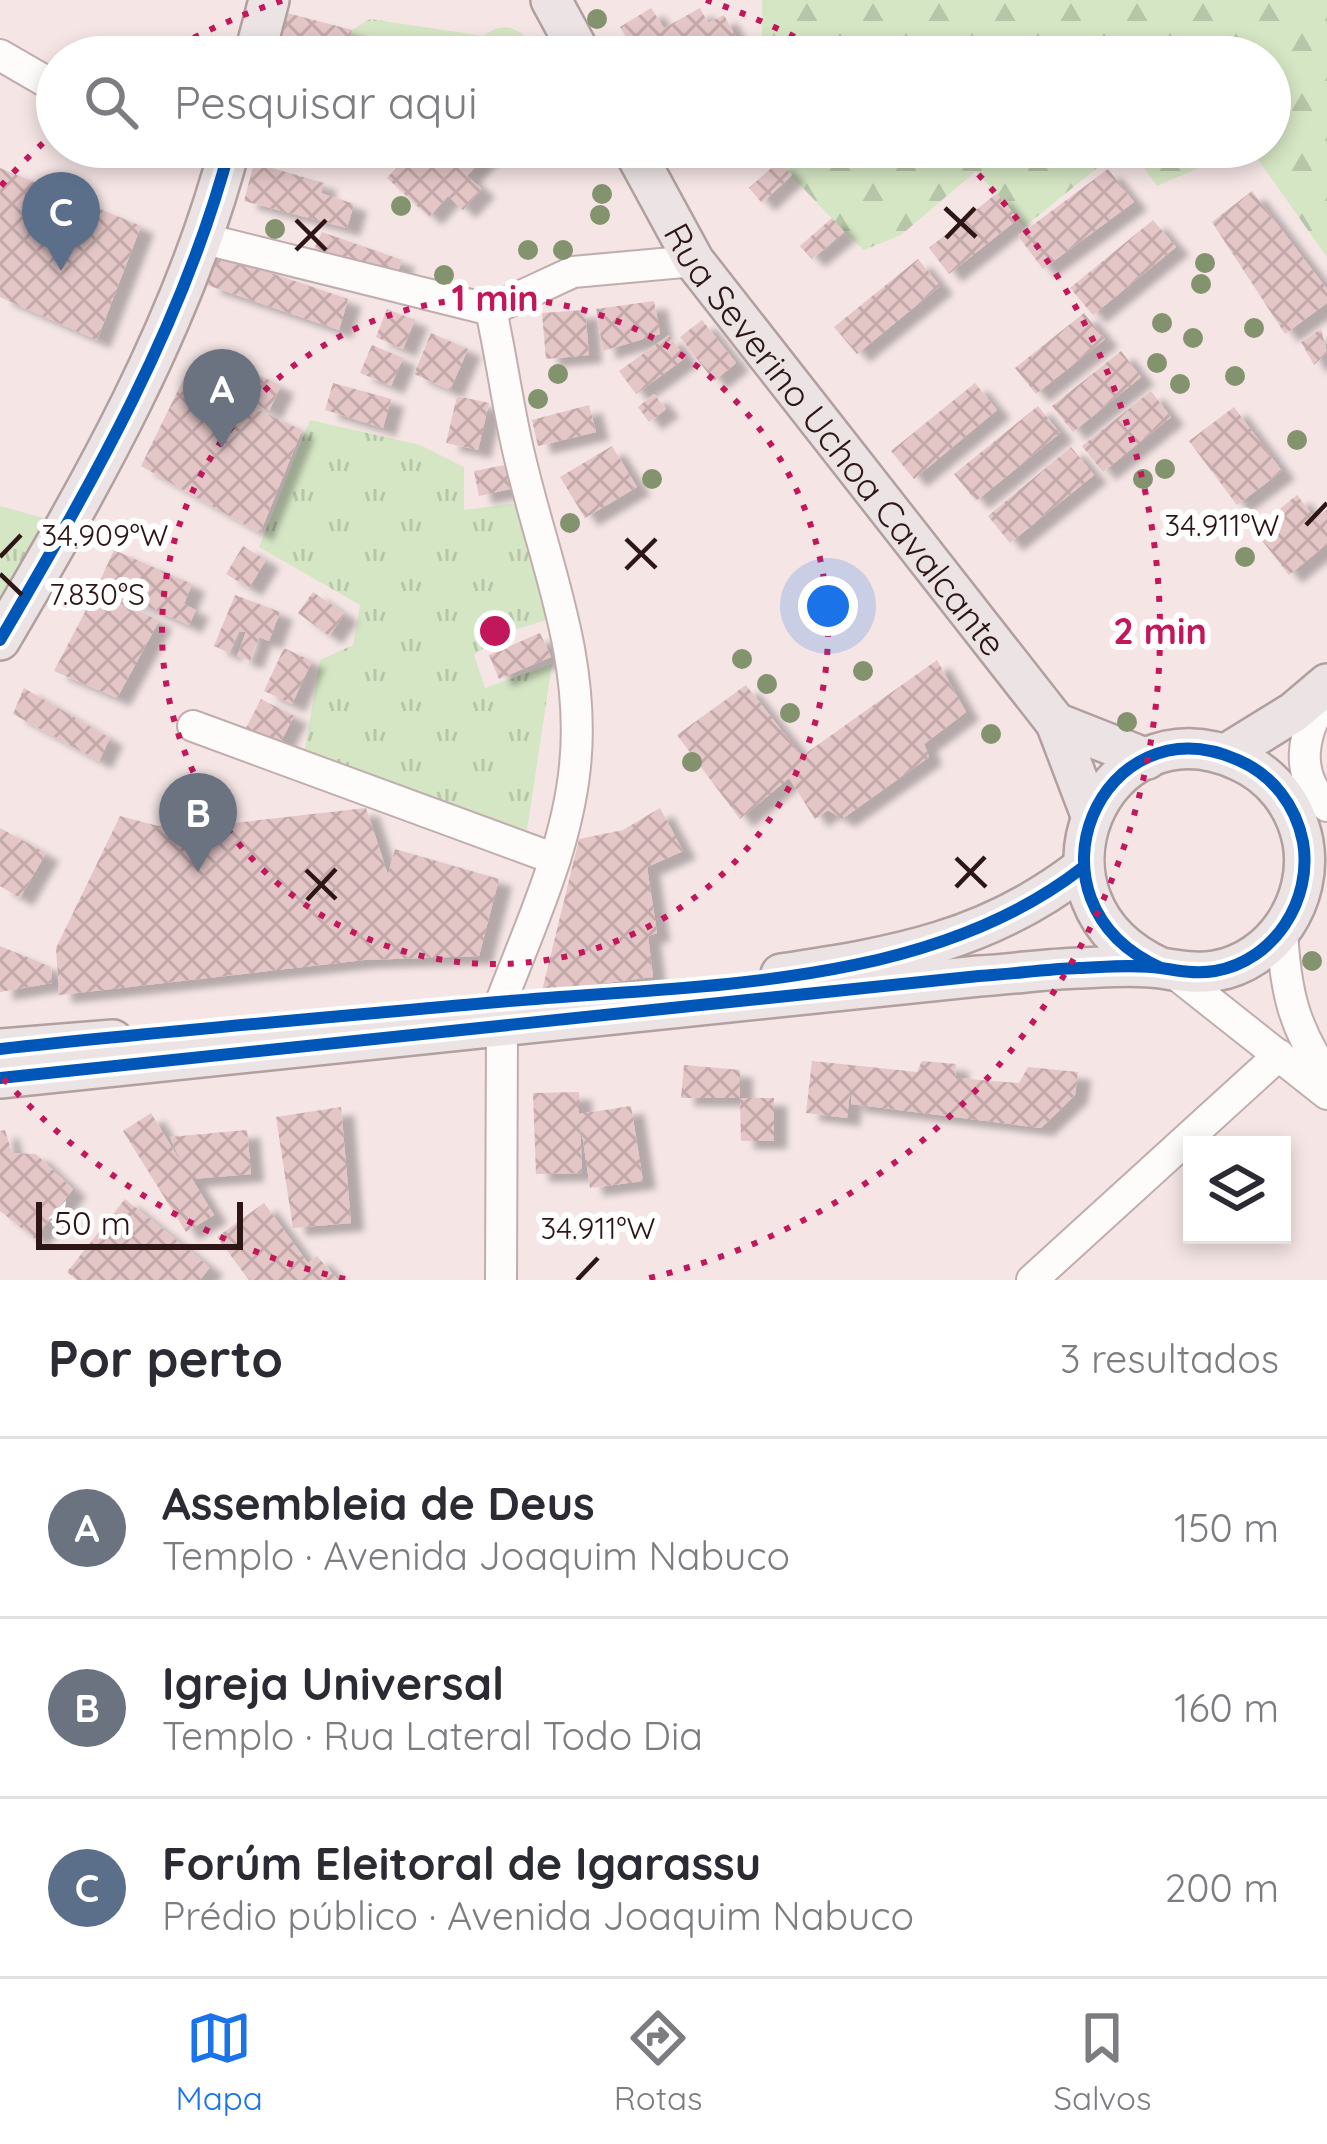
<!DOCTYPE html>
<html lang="pt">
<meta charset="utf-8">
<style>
:root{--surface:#fff;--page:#f7f7f7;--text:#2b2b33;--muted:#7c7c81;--line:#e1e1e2;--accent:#1a73e8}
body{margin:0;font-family:Quicksand,sans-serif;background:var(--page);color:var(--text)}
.controls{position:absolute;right:36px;bottom:36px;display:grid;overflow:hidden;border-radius:0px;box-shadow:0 6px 18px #0003}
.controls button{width:108px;height:108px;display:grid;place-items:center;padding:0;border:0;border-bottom:3px solid var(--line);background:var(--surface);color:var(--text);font:60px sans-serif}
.scale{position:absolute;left:36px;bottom:30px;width:207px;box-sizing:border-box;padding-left:12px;border:6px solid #2e1617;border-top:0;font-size:33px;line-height:42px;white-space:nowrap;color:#2e1617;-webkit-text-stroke:9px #fff;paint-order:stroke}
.you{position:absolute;left:828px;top:606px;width:42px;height:42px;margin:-30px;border:9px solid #fff;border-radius:50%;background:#1a73e8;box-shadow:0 0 0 18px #1a73e833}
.badge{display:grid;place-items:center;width:78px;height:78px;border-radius:50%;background:var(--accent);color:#fff;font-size:39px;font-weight:700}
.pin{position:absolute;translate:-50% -99px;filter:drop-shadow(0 3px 6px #0008)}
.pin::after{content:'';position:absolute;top:63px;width:42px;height:36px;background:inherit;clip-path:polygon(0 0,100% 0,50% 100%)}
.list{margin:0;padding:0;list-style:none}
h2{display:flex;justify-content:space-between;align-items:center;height:156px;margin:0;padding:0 48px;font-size:51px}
h2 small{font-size:39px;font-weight:400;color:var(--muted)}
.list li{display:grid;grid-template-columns:78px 1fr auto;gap:36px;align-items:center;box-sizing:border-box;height:180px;padding:0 48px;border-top:3px solid var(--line)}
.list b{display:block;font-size:45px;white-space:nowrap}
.list p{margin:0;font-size:39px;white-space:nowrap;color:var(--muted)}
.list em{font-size:39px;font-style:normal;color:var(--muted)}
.icon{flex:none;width:66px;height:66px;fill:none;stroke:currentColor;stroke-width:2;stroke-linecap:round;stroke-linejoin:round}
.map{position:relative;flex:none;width:1327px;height:1280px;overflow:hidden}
.search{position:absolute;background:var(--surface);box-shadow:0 6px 18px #0003;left:36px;right:36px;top:36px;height:132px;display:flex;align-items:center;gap:30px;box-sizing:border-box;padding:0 42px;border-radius:66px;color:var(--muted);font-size:45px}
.sheet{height:696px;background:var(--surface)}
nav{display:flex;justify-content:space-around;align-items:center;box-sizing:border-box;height:168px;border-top:3px solid var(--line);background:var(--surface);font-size:33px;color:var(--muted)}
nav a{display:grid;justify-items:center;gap:6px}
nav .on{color:var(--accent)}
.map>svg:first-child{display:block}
.grass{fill:url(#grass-tufts)}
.forest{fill:url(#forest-firs)}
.building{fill:url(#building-cross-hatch);filter:url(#shadow)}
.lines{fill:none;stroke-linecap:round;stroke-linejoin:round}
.minor-casing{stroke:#c1adae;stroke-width:34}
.major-casing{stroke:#b29f9f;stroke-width:44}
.minor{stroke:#fefbfb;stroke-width:30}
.major{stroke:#ece4e4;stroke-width:39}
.cycleway-casing{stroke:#fff;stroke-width:20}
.cycleway{stroke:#0057b8;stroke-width:12}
.tree{fill:#83936e}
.ticks{fill:none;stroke:#2e1617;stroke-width:4.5}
.ring{fill:none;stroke:#c2185b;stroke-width:6;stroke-dasharray:6 12}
.labels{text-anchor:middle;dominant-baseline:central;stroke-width:12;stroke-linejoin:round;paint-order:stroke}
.street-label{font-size:36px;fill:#2e1617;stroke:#fff}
.ticks-label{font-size:30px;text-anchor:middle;fill:#2e1617;stroke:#fff;stroke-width:12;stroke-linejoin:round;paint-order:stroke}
.centre{fill:#c2185b;stroke:#fff;stroke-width:6}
.ring-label{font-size:36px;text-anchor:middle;font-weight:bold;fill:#c2185b;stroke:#fff;stroke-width:12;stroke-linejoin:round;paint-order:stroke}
</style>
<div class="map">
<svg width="1327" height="1280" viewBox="0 0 1327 1280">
<defs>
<pattern id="grass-tufts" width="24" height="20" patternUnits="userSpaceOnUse" patternTransform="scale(3)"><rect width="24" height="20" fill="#d5e6c4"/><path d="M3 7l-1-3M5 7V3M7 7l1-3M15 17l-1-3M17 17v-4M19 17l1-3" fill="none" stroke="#b7c5a8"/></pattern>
<pattern id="forest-firs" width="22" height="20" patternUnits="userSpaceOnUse" patternTransform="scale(3)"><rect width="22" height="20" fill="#d5e6c4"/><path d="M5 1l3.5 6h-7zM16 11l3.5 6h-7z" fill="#b7c5a8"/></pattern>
<pattern id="building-cross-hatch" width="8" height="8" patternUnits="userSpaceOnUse" patternTransform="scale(3)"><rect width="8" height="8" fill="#e4c6c7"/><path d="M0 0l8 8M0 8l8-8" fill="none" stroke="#c4a9aa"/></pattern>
<filter id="shadow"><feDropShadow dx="13" dy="8" stdDeviation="3" flood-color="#0004"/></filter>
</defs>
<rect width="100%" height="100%" fill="#f5e5e5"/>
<!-- grass -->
<g class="grass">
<path d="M 370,19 L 483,36 C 503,22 511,26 530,39 L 534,57 L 343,57 L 352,30 Z"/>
<path d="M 310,420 L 420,445 L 464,467 L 464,510 L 517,503 L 559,616 L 504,633 L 474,655 L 485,688 L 552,664 L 527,830 L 304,754 L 320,660 L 353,645 L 360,605 L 259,547 Z"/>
<path d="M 0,506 L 51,520 L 0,604 Z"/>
</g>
<!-- forest -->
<g class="forest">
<path d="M 762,0 L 1327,0 L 1327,257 L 1249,147 L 1270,147 L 1270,57 L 762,57 Z"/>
<path d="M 749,147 L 1123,147 L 1024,227 L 976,171 L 901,235 L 864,250 C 824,215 796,171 749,147 Z"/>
<path d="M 1129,147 L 1246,147 L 1157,186 Z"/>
</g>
<!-- building -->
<g class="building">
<path d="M 651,8 L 664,28 L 700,8 L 708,23 L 724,15 L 737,39 L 705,57 L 638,57 L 620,27 Z"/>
<path d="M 287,13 L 352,30 L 345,57 L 276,57 Z"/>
<path d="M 415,147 L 493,147 L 467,176 L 482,189 L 463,210 L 448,196 L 429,217 L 387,178 Z"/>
<path d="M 779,161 L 792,175 L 762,203 L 749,188 Z"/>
<path d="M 254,163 L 324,183 L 321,193 L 354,204 L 347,228 L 244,201 Z"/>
<path d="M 0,168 L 141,226 L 97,340 L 0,297 Z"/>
<path d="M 1108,169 L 1134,202 L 1043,269 L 1018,236 Z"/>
<path d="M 1252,191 L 1327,289 L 1327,303 L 1285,334 L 1212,222 Z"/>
<path d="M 997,193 L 1018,219 L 949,274 L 929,248 Z"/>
<path d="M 832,218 L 844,232 L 812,259 L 800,246 Z"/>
<path d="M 1153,220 L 1176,247 L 1093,315 L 1070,288 Z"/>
<path d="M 322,232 L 402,260 L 396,277 L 313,251 Z"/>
<path d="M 215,254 L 348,299 L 339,330 L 207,285 Z"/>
<path d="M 918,259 L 940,286 L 857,354 L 834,327 Z"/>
<path d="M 654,301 L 660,334 L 603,351 L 596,309 Z"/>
<path d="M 387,309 L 415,320 L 403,349 L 376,337 Z"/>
<path d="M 585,310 L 589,355 L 546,359 L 542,313 Z"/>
<path d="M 1084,313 L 1105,339 L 1036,394 L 1015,368 Z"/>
<path d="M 702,320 L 736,363 L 714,381 L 680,337 Z"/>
<path d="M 1321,329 L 1327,353 L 1314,365 L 1301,342 Z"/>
<path d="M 431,333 L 468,349 L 450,390 L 414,374 Z"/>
<path d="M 669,335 L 685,358 L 636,394 L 619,371 Z"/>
<path d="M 372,345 L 403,358 L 391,386 L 360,373 Z"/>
<path d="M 1121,351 L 1141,377 L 1073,432 L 1052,406 Z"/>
<path d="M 253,372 L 281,386 L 269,411 L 240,396 Z"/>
<path d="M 185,376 L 302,430 L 260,533 L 141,466 Z"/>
<path d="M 333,383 L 391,399 L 383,428 L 325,410 Z"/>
<path d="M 975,383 L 997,410 L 914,479 L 891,451 Z"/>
<path d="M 1151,391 L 1171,417 L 1103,472 L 1082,446 Z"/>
<path d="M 654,394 L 666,409 L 649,422 L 638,407 Z"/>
<path d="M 457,396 L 489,403 L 478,450 L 446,443 Z"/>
<path d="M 589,405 L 596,432 L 538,446 L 532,420 Z"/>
<path d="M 1038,406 L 1060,433 L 976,501 L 954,474 Z"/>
<path d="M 1234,407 L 1282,471 L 1237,505 L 1189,441 Z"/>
<path d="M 612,446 L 637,487 L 585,518 L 560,477 Z"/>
<path d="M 1071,447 L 1094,475 L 1010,543 L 988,516 Z"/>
<path d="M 505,465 L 510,489 L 479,496 L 474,471 Z"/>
<path d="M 1297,495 L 1314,517 L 1327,510 L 1327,544 L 1289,575 L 1254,530 Z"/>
<path d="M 243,546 L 266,560 L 249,588 L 226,574 Z"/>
<path d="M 114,550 L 192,584 L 184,604 L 196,610 L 189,625 L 98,585 Z"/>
<path d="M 97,589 L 159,621 L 117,698 L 54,671 Z"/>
<path d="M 313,592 L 345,614 L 329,636 L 298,613 Z"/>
<path d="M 235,595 L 280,612 L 269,641 L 259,637 L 250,661 L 237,656 L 246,632 L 239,631 L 229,653 L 214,646 Z"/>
<path d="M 540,633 L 551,657 L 499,679 L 489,655 Z"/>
<path d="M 284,648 L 312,661 L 292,704 L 264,691 Z"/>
<path d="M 937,660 L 966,712 L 924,744 L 929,757 L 842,819 L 828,810 L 815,819 L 789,778 L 740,819 L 677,735 L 746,685 L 802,756 Z"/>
<path d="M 24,688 L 110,738 L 99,761 L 13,714 Z"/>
<path d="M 261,699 L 294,716 L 279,745 L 246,728 Z"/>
<path d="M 366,808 L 388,875 L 395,849 L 499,879 L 479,956 L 364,960 L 59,995 L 56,948 L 120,816 L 158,826 L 225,824 Z"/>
<path d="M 660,808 L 683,851 L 647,867 L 657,933 L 648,936 L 653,977 L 542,991 L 579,839 L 623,830 Z"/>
<path d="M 0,828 L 46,853 L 20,898 L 0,886 Z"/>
<path d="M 0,946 L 51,967 L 52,983 L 0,992 Z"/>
<path d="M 812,1061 L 917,1072 L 922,1061 L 956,1064 L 955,1078 L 1019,1083 L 1028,1067 L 1078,1072 L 1075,1095 L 1041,1128 L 851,1104 L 851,1082 L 847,1118 L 806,1113 Z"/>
<path d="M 684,1065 L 740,1070 L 740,1098 L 774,1098 L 774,1141 L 741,1141 L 740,1098 L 681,1098 Z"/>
<path d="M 579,1092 L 579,1114 L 631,1106 L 643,1181 L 590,1188 L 580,1119 L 582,1173 L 536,1174 L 533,1093 Z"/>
<path d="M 341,1107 L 351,1223 L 293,1228 L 276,1117 Z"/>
<path d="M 151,1113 L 182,1164 L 170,1137 L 247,1130 L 251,1174 L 192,1179 L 214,1215 L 186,1232 L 123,1131 Z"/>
<path d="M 5,1130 L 12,1153 L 36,1154 L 73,1189 L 35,1239 L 0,1211 L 0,1131 Z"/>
<path d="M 125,1199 L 210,1267 L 200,1280 L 77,1280 L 67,1272 Z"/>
<path d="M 264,1203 L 308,1263 L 317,1256 L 338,1280 L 249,1280 L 217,1237 Z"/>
</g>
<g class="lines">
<defs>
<g id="minor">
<path d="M 0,55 L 57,88"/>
<path d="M 205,239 L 491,310"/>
<path d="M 491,310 C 500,351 506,394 515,436 C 538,548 587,650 575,766 C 567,848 530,926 501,1002"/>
<path d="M 491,310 L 573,272 L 694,261"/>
<path d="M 1327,696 C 1302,731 1293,774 1327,806"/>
<path d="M 193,726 L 555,859"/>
<path d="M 1282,930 C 1285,988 1293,1028 1327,1075"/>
<path d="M 1173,972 L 1327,1094"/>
<path d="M 501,1280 L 502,1028"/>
<path d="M 1032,1280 L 1279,1055"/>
</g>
<g id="major">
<path d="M 551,0 L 582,57"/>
<path d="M 254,57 L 269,0"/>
<path id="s1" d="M 632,147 L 694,261 L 1056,723 L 1091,815"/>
<path d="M 0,640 C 92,483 184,323 230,147"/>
<path d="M 1056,723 L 1147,759"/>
<path d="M 1226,754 L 1294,712 L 1327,684"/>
<path d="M 781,974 C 895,957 988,941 1082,868"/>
<path d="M 0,1049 L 113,1040"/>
<path d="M 0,1078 L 979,976 C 1013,974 1046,969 1079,968 C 1105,967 1135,964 1161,968 C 1179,971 1197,974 1215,971 C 1274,961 1313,900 1303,842 C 1296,806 1273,775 1238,760 C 1102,699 1012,901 1161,968"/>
</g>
</defs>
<!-- minor casing -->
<use href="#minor" class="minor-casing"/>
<!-- major casing -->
<use href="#major" class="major-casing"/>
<!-- minor -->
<use href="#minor" class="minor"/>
<!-- major -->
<use href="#major" class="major"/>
<defs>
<g id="cycleway">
<path d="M 0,640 C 92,483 184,323 230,147"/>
<path d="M 0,1049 C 165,1031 332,1017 498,1002 C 690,984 924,991 1082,868"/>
<path d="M 0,1078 L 979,976 C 1013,974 1046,969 1079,968 C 1105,967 1135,964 1161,968 C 1179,971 1197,974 1215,971 C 1274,961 1313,900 1303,842 C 1296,806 1273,775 1238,760 C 1102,699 1012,901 1161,968"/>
</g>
</defs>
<!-- cycleway casing -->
<use href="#cycleway" class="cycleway-casing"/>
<!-- cycleway -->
<use href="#cycleway" class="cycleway"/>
</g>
<!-- trees -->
<g class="tree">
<circle cx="597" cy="19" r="10"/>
<circle cx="602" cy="194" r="10"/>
<circle cx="401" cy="206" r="10"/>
<circle cx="600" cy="215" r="10"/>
<circle cx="275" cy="229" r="10"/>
<circle cx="528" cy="250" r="10"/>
<circle cx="563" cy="250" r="10"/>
<circle cx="1205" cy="263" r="10"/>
<circle cx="444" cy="275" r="10"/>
<circle cx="1201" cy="284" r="10"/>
<circle cx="1162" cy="323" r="10"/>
<circle cx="1254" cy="328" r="10"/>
<circle cx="1193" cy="338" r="10"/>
<circle cx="1157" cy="363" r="10"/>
<circle cx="558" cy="374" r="10"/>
<circle cx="1235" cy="376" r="10"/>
<circle cx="1180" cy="384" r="10"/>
<circle cx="538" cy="399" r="10"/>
<circle cx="1297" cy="440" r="10"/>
<circle cx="1165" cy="469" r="10"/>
<circle cx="652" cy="479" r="10"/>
<circle cx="1143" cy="479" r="10"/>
<circle cx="570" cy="523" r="10"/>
<circle cx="1245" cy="557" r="10"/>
<circle cx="742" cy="659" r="10"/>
<circle cx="863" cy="671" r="10"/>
<circle cx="767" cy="684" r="10"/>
<circle cx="790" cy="713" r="10"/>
<circle cx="1127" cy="722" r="10"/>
<circle cx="991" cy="734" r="10"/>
<circle cx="692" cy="762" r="10"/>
<circle cx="1312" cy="961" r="10"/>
</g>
<!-- ticks -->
<path class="ticks" d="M 945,208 L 976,237M 296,220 L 326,250M 946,238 L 975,208M 296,250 L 326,220M 1306,525 L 1327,503M 626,539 L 656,568M 0,557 L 21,535M 626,569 L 656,539M 0,574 L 22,595M 956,858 L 986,887M 306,870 L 336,899M 956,887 L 985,857M 307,900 L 336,869M 577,1280 L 598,1258"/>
<!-- distance rings -->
<g class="ring">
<circle cx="495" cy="631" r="333"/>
<path d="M345 1279A665 665 0 0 1 1 1076M1 186A665 665 0 0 1 54 133M162 55A665 665 0 0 1 284 0M706 0A665 665 0 0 1 828 55M953 149A665 665 0 0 1 645 1279"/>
</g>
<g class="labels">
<!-- street labels -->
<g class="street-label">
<text stroke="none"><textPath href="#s1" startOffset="357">Rua Severino Uchoa Cavalcante</textPath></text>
</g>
</g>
<g class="ticks-label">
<text x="1222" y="536">34.911°W</text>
<text x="105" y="546">34.909°W</text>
<text x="97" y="605">7.830°S</text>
<text x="598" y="1239">34.911°W</text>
</g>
<circle cx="495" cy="631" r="18" class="centre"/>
<g class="ring-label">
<text x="495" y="311">1 min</text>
<text x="1160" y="644">2 min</text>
</g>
</svg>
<div class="controls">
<button><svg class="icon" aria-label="layers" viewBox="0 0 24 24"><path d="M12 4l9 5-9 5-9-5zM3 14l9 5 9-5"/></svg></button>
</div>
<div class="scale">50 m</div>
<div class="you"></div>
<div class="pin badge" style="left:222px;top:448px;background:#6b7280">A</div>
<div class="pin badge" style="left:198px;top:872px;background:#6b7280">B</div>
<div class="pin badge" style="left:61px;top:271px;background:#5c6f8a">C</div>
<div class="search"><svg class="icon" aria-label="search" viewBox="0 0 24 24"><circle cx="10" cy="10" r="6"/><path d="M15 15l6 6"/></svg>Pesquisar aqui</div>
</div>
<section class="sheet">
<h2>Por perto<small>3 resultados</small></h2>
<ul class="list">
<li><span class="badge" style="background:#6b7280">A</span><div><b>Assembleia de Deus</b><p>Templo · Avenida Joaquim Nabuco</p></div><em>150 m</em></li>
<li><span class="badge" style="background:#6b7280">B</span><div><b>Igreja Universal</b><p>Templo · Rua Lateral Todo Dia</p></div><em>160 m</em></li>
<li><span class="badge" style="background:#5c6f8a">C</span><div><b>Forúm Eleitoral de Igarassu</b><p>Prédio público · Avenida Joaquim Nabuco</p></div><em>200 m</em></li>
</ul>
</section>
<nav>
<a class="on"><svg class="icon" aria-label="map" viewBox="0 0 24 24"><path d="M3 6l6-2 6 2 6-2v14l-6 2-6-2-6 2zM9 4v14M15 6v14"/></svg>Mapa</a>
<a><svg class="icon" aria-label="directions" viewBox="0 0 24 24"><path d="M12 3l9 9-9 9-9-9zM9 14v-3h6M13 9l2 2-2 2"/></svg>Rotas</a>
<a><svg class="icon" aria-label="saved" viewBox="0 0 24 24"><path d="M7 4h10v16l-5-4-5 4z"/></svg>Salvos</a>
</nav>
